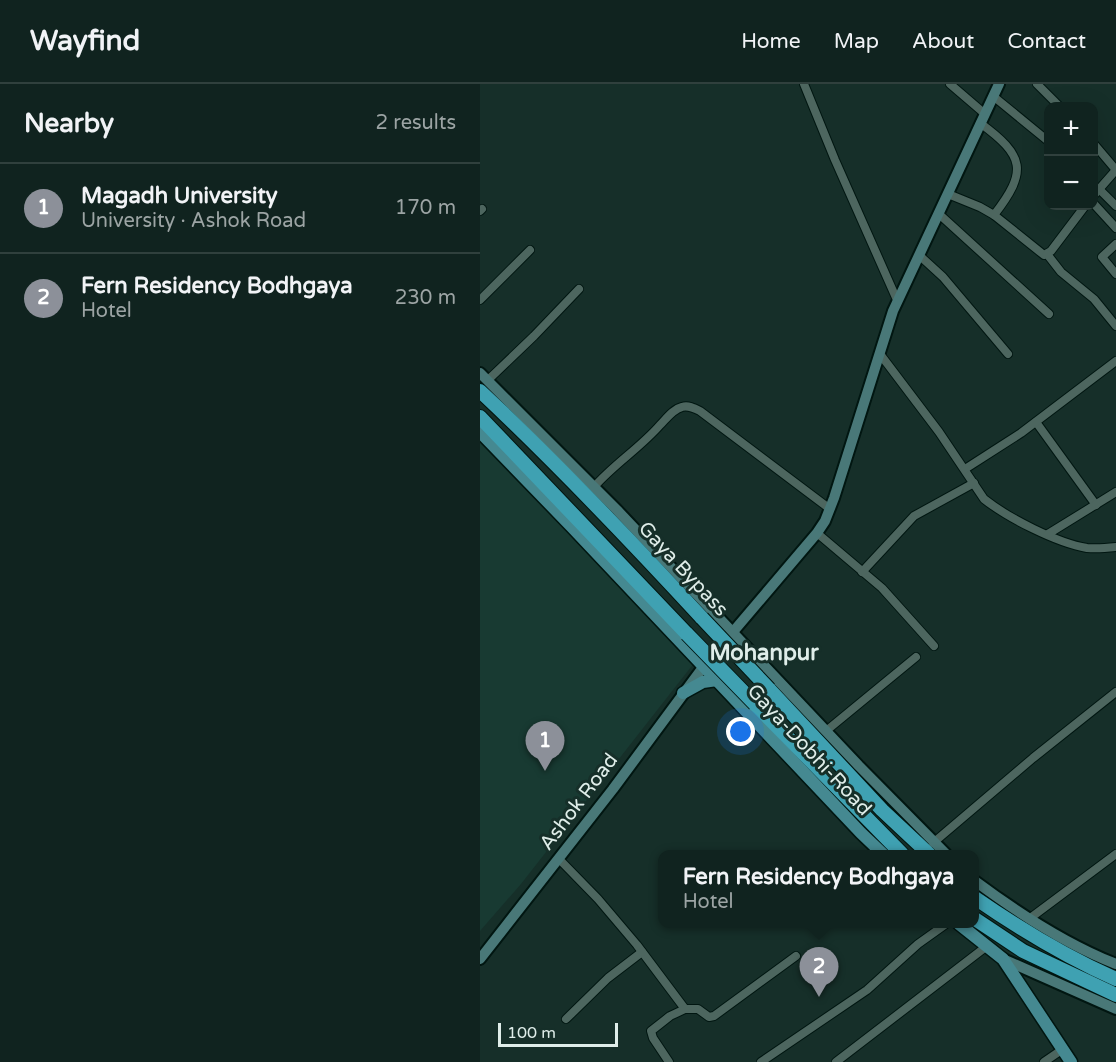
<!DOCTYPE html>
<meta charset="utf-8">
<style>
:root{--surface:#10231f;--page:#192b28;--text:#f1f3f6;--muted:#9ca4a4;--line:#30403d;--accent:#8c9099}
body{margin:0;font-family:"Varela Round",sans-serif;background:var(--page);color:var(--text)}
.controls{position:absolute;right:18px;top:18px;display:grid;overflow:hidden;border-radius:12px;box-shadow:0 6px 24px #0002}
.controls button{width:54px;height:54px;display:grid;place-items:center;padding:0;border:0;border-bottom:2px solid var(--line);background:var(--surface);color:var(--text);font:30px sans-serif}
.scale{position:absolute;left:18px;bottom:15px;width:120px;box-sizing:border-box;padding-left:6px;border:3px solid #dfede9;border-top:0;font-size:16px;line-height:21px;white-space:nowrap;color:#dfede9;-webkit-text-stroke:4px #162f29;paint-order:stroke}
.you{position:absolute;left:261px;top:648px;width:21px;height:21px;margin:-15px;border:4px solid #fff;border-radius:50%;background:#1a73e8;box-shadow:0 0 0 9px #1a73e833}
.badge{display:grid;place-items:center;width:39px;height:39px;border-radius:50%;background:var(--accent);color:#fff;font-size:20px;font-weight:700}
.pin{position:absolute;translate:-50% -50px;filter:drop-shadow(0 2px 3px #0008)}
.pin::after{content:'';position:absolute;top:32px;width:21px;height:18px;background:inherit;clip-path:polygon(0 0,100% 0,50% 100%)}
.popup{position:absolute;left:178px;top:766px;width:321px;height:78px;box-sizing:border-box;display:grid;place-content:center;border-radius:12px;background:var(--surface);filter:drop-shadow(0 2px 4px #0005);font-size:20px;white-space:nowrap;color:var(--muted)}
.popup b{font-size:22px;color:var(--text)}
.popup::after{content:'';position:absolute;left:50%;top:100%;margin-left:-12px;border:12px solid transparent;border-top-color:var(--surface)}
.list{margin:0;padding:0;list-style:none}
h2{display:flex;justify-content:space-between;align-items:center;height:78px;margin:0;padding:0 24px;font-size:26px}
h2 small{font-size:20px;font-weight:400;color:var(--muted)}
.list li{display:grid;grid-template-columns:39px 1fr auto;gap:18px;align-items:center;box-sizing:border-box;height:90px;padding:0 24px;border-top:2px solid var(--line)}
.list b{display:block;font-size:22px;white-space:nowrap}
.list p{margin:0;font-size:20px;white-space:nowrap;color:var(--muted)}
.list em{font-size:20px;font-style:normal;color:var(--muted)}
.map{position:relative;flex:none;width:636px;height:978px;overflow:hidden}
header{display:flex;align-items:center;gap:36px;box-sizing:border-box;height:84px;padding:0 30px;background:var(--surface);border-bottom:2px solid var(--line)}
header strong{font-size:28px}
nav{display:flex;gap:33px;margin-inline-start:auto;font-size:21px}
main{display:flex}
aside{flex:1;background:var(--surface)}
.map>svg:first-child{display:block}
.built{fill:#183a32}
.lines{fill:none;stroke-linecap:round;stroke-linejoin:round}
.street-casing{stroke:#011611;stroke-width:10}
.secondary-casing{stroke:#011611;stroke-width:14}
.primary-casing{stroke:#011611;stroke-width:15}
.highway-casing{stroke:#011611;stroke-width:16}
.street{stroke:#4d665f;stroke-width:8}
.secondary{stroke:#497878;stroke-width:10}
.primary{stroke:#458991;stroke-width:12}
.highway{stroke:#3fa1b2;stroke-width:14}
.highway-bridge-casing{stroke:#011611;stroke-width:16;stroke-linecap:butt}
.highway-bridge{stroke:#3fa1b2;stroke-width:14}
.labels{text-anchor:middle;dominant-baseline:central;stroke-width:6;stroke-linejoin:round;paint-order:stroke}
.street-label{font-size:20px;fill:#dfede9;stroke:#162f29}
.quarter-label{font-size:22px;font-weight:bold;fill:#dfede9;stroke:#162f29}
</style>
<header>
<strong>Wayfind</strong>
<nav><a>Home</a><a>Map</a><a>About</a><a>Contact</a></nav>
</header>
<main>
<aside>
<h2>Nearby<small>2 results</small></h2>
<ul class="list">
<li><span class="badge">1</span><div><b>Magadh University</b><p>University · Ashok Road</p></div><em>170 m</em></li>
<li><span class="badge">2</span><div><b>Fern Residency Bodhgaya</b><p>Hotel</p></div><em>230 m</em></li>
</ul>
</aside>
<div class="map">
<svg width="636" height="978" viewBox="0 0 636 978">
<rect width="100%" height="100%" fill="#162f29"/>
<!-- built -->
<path class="built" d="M 0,352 L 218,574 L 41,800 L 0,847 Z"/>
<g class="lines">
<defs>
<g id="street">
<path d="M 324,0 L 355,76 L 417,216"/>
<path d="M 470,0 L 505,30"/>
<path d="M 557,0 L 579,22"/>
<path d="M 513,12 L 568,57"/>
<path d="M 500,39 C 545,72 548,87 514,131"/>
<path d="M 614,60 L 636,86 L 614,111"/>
<path d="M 619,105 L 636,122"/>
<path d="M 468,110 L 500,123 L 514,131 L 564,171 L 571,167 L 605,122"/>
<path d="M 614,120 L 636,144"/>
<path d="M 0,127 L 2,125"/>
<path d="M 459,130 L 569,230"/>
<path d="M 636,160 L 622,173 L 636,190"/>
<path d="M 567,170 L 581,188 L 614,215 L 636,242"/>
<path d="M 439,171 L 463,193 L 528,270"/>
<path d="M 0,216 L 50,166"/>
<path d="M 400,270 L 459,348 L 504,415 C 528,434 577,459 607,464 C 617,465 627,464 636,463"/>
<path d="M 8,296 L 54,252 L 99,205"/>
<path d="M 556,338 L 616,421"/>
<path d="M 485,385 L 541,349 L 636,277"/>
<path d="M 114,403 C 134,380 160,364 180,341 C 186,335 193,325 202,323 C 208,321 214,324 220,327 L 350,425"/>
<path d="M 337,449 L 402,504 L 454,562"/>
<path d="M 568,450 L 636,408"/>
<path d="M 382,488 L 434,432 L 494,399"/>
<path d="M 346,647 L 436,573"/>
<path d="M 453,759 L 553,674 L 636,608"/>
<path d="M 79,775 L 118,815 L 157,861 L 205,925 L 218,925 L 229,933 L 234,932 L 316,872"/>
<path d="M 549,835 L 636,770"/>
<path d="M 86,935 L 128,894 L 162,868"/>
<path d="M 189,978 L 173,954 L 171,947 L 190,932 L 205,925"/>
<path d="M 281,978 L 387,906 L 438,860 L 466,840"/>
<path d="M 356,978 L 507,862"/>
<path d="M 564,978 L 583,965"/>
</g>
<g id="secondary">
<path d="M 0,289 L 137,426 L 379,682 L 466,770"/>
<path d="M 495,797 C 538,829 585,860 636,880"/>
<path d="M 0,875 L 133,705 L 224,582 L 337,449 L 345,437 L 354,414 L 413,227 L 519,0"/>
<path d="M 523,875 L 636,925"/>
</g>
<g id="primary">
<path d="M 0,348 L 92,443 L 381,749 L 403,770"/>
<path d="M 203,609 L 223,598 L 237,596"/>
<path d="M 479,840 L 523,875 L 591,978"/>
</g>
<g id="highway">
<path d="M 0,307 C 77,379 150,456 222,534"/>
<path d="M 0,333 L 207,550"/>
<path d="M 289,605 L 402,726 L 449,770"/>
<path d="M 275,620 L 422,770"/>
<path d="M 495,814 C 540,845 586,873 636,895"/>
<path d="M 495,835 L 543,867 L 636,911"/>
</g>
</defs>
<!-- street casing -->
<use href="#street" class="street-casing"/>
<!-- secondary casing -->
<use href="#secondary" class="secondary-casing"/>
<!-- primary casing -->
<use href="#primary" class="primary-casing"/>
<!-- highway casing -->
<use href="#highway" class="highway-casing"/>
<!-- street -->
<use href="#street" class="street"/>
<!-- secondary -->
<use href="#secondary" class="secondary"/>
<!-- primary -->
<use href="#primary" class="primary"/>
<!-- highway -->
<use href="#highway" class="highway"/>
<defs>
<g id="highway-bridge">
<path d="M 222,534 L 289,605"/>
<path d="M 207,550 L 275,620"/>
</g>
</defs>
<!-- highway-bridge casing -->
<use href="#highway-bridge" class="highway-bridge-casing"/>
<!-- highway-bridge -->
<use href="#highway-bridge" class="highway-bridge"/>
</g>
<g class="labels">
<!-- street labels -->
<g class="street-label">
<text transform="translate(203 485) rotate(47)">Gaya Bypass</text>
<text transform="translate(329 666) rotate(47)">Gaya-Dobhi-Road</text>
<text transform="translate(99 718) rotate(-53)">Ashok Road</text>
</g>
<!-- quarter labels -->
<g class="quarter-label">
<text x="284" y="569">Mohanpur</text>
</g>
</g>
</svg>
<div class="controls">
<button>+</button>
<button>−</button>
</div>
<div class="scale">100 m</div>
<div class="you"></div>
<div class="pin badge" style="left:65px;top:687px">1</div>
<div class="pin badge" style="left:339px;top:913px">2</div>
<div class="popup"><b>Fern Residency Bodhgaya</b>Hotel</div>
</div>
</main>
